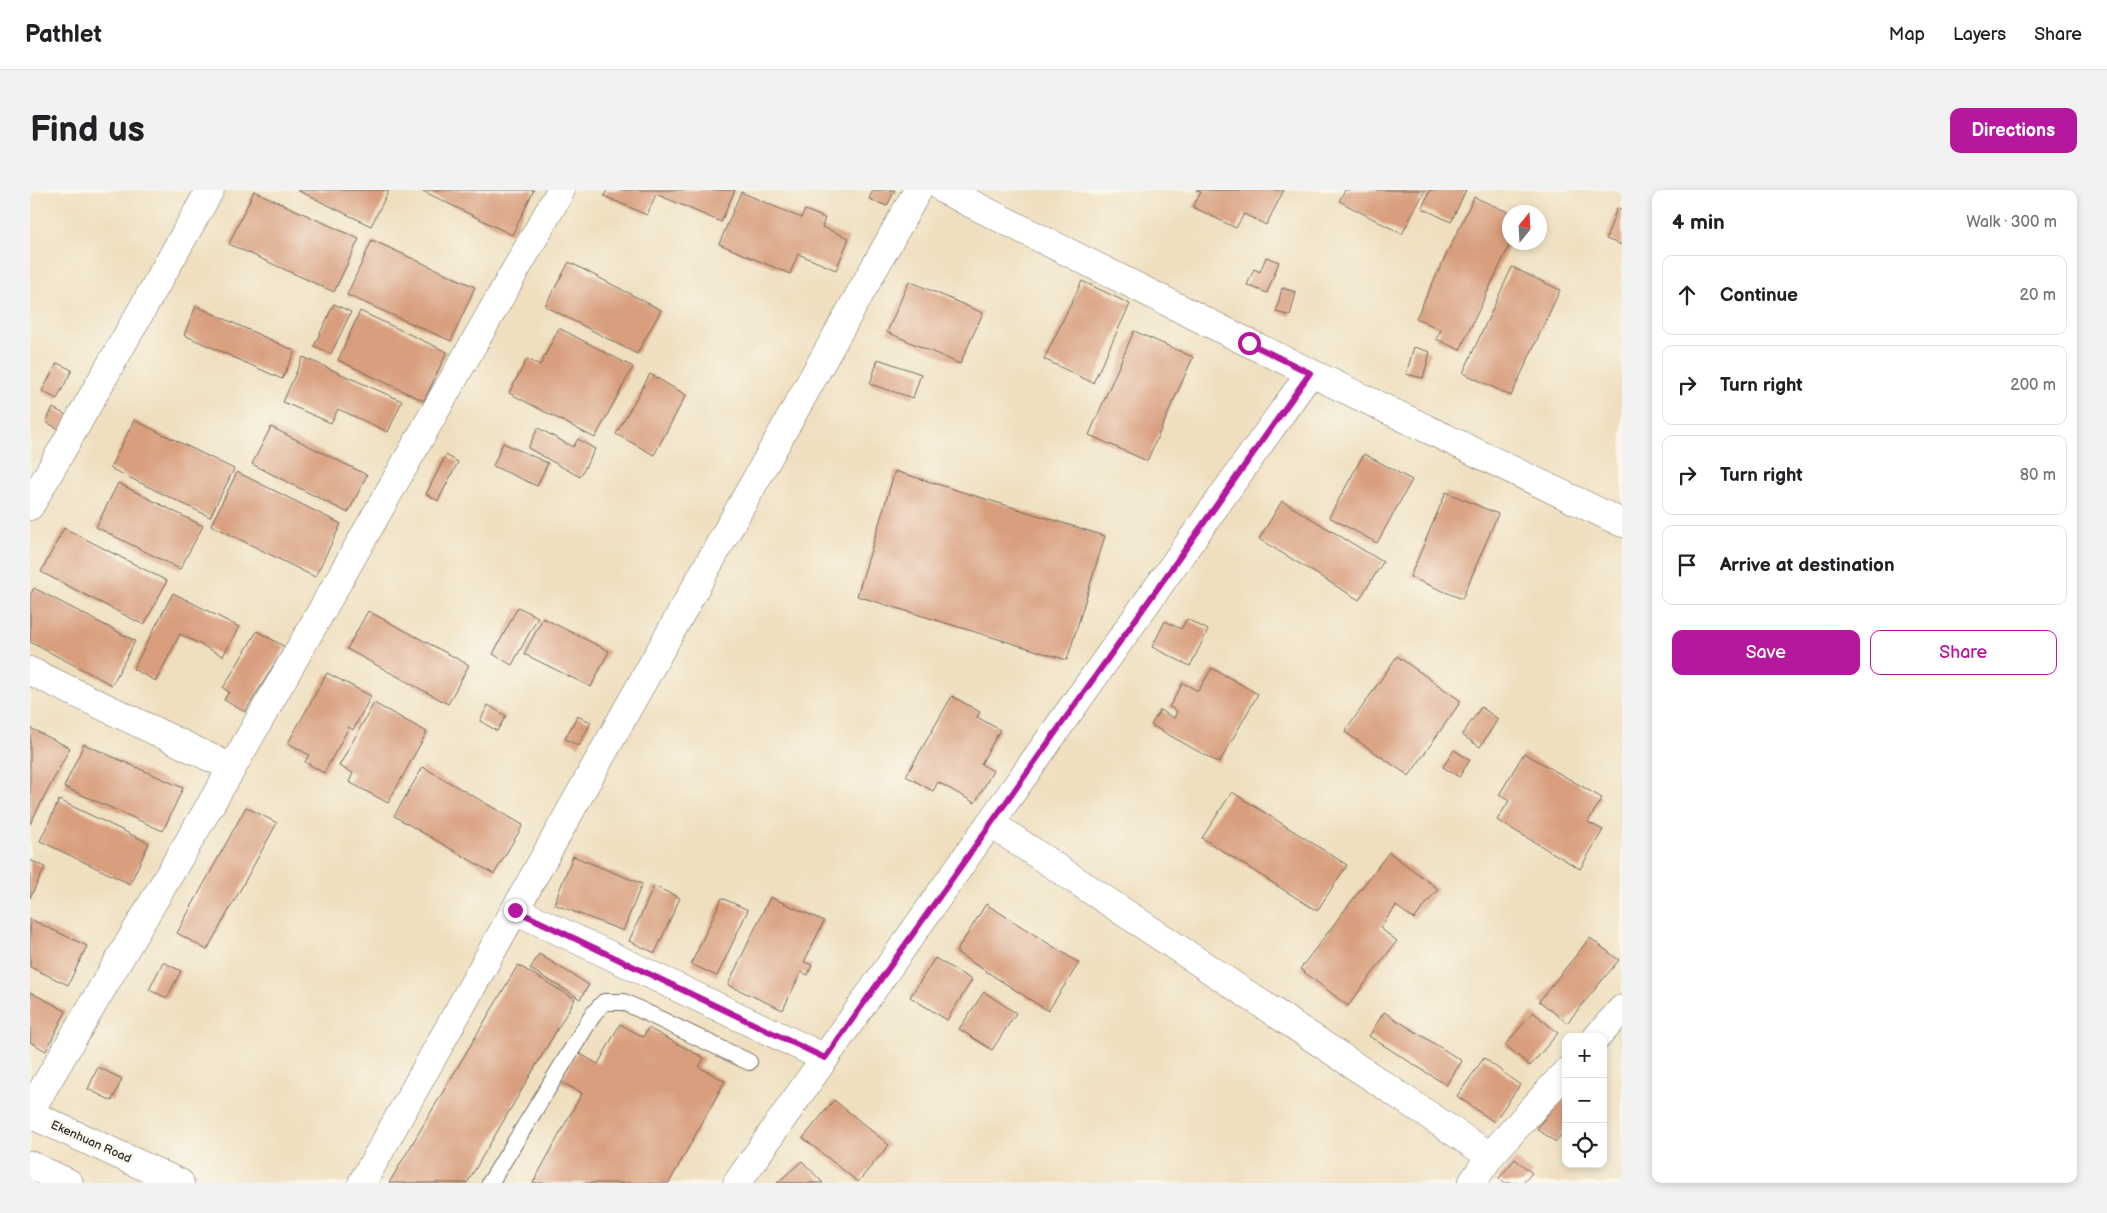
<!DOCTYPE html>
<meta charset="utf-8">
<style>
:root{--surface:#fff;--page:#f2f2f2;--text:#202124;--muted:#757577;--line:#e0e0e0;--accent:#b5179e}
body{margin:0;font-family:"Balsamiq Sans",sans-serif;background:var(--page);color:var(--text)}
.controls{position:absolute;right:15px;bottom:15px;display:grid;overflow:hidden;border-radius:10px;box-shadow:0 2px 8px #0003}
.controls button{width:45px;height:45px;display:grid;place-items:center;padding:0;border:0;border-bottom:1px solid var(--line);background:var(--surface);color:var(--text);font:25px sans-serif}
.compass{position:absolute;left:1472px;top:15px;width:45px;height:45px;border-radius:50%;background:var(--surface);box-shadow:0 2px 8px #0003;rotate:18deg}
.stop{position:absolute;width:15px;height:15px;margin:-11px;border:4px solid #b5179e;border-radius:50%;background:#fff}
.stop.end{background:#b5179e;border-color:#fff;box-shadow:0 1px 5px #0008}
.list{margin:0;padding:0;list-style:none}
h2{display:flex;justify-content:space-between;align-items:center;height:65px;margin:0;padding:0 20px;font-size:21px}
h2 small{font-size:16px;font-weight:400;color:var(--muted)}
.list li{display:grid;grid-template-columns:32px 1fr auto;gap:15px;align-items:center;box-sizing:border-box;height:80px;margin:0 10px 10px;padding:0 10px;border:1px solid var(--line);border-radius:10px}
.list b{display:block;font-size:19px;white-space:nowrap}
.list em{font-size:16px;font-style:normal;color:var(--muted)}
.actions{display:flex;gap:10px;padding:15px 20px}
.actions a{flex:1;padding:11px 0;border:1px solid var(--accent);border-radius:10px;text-align:center;font-size:18px;color:var(--accent)}
.actions .main{background:var(--accent);color:#fff}
.icon{flex:none;width:28px;height:28px;fill:none;stroke:currentColor;stroke-width:2;stroke-linecap:round;stroke-linejoin:round}
.map{position:relative;flex:none;width:1592px;height:993px;overflow:hidden;border-radius:10px}
header{display:flex;align-items:center;gap:30px;box-sizing:border-box;height:70px;padding:0 25px;background:var(--surface);border-bottom:1px solid var(--line)}
header strong{font-size:24px}
nav{display:flex;gap:28px;margin-inline-start:auto;font-size:18px}
.intro{display:flex;align-items:center;justify-content:space-between;box-sizing:border-box;height:120px;padding:0 30px}
h1{margin:0;font-size:35px}
.button{padding:12px 22px;border-radius:10px;background:var(--accent);color:#fff;font-size:18px;font-weight:700}
main{display:flex;gap:30px;padding:0 30px}
aside{flex:1;background:var(--surface);border-radius:10px;box-shadow:0 2px 8px #0003}
.map>svg:first-child{display:block}
.building{fill:#d89e7d}
.lines{fill:none;stroke-linecap:round;stroke-linejoin:round}
.service-casing{stroke:#706a5f;stroke-width:18}
.minor-casing{stroke:#706a5f;stroke-width:29}
.secondary-casing{stroke:#706a5f;stroke-width:29}
.service{stroke:#fff;stroke-width:16}
.minor{stroke:#fff;stroke-width:28}
.secondary{stroke:#fff;stroke-width:28}
.route{stroke:#b5179e;stroke-width:6}
.labels{text-anchor:middle;dominant-baseline:central;stroke-width:4.5;stroke-linejoin:round;paint-order:stroke}
.street-label{font-size:12px;fill:#2b2b2b;stroke:#fbf7ec}
</style>
<header>
<strong>Pathlet</strong>
<nav><a>Map</a><a>Layers</a><a>Share</a></nav>
</header>
<div class="intro"><h1>Find us</h1><a class="button">Directions</a></div>
<main>
<div class="map">
<svg width="1592" height="993" viewBox="0 0 1592 993">
<rect width="100%" height="100%" fill="#fbf7ec"/>
<filter id="ink" filterUnits="userSpaceOnUse"><feTurbulence type="fractalNoise" baseFrequency=".02" numOctaves="2"/><feDisplacementMap in="SourceGraphic" scale="10" xChannelSelector="R" yChannelSelector="G"/><feConvolveMatrix kernelMatrix="1 2 1 2 8 2 1 2 1" color-interpolation-filters="sRGB"/></filter>
<filter id="wash" filterUnits="userSpaceOnUse"><feTurbulence type="fractalNoise" baseFrequency=".0096" numOctaves="4" result="noise"/><feDisplacementMap in="SourceGraphic" scale="20" xChannelSelector="R" yChannelSelector="G"/><feGaussianBlur stdDeviation="1.12" result="paint"/><feColorMatrix in="noise" values="0 0 0 0 0 0 0 0 0 0 0 0 0 0 0 0 0 1.4 0 .05"/><feComposite in="paint" operator="in"/></filter>
<g filter="url(#wash)">
<rect width="100%" height="100%" fill="#efdfbf"/>
<g id="blocks">
<!-- building -->
<g class="building">
<path d="M 267,0 L 359,0 L 341,36 Z"/>
<path d="M 391,0 L 504,0 L 482,45 Z"/>
<path d="M 577,0 L 705,0 L 691,32 L 626,4 L 617,25 L 574,6 Z"/>
<path d="M 843,0 L 865,0 L 857,16 L 839,9 Z"/>
<path d="M 1166,0 L 1254,0 L 1236,35 L 1214,24 L 1206,38 L 1163,17 L 1171,2 Z"/>
<path d="M 1315,0 L 1395,0 L 1372,44 L 1309,11 Z"/>
<path d="M 1400,0 L 1436,0 L 1421,32 L 1392,18 Z"/>
<path d="M 224,1 L 329,49 L 304,102 L 199,54 Z"/>
<path d="M 711,2 L 771,28 L 775,20 L 795,28 L 792,37 L 819,48 L 806,80 L 768,64 L 760,84 L 689,54 Z"/>
<path d="M 1444,7 L 1480,23 L 1480,52 L 1481,52 L 1430,160 L 1406,149 L 1411,140 L 1386,128 Z"/>
<path d="M 1587,18 L 1592,20 L 1592,55 L 1576,49 Z"/>
<path d="M 342,50 L 445,97 L 421,151 L 317,105 Z"/>
<path d="M 1236,67 L 1249,72 L 1237,103 L 1217,95 L 1224,79 L 1230,82 Z"/>
<path d="M 539,72 L 631,120 L 607,164 L 515,116 Z"/>
<path d="M 1482,77 L 1530,100 L 1481,206 L 1433,183 Z"/>
<path d="M 879,91 L 953,123 L 930,174 L 857,142 Z"/>
<path d="M 1052,91 L 1100,114 L 1063,193 L 1014,169 Z"/>
<path d="M 1252,98 L 1266,102 L 1260,126 L 1246,122 Z"/>
<path d="M 304,114 L 321,122 L 301,164 L 284,156 Z"/>
<path d="M 166,116 L 265,161 L 252,189 L 154,145 Z"/>
<path d="M 330,121 L 417,162 L 394,211 L 308,170 Z"/>
<path d="M 529,138 L 603,177 L 565,248 L 479,203 L 497,169 L 510,175 Z"/>
<path d="M 1104,141 L 1163,167 L 1117,271 L 1059,245 Z"/>
<path d="M 1384,157 L 1400,162 L 1393,188 L 1376,184 Z"/>
<path d="M 273,167 L 372,211 L 358,242 L 308,219 L 301,233 L 253,212 Z"/>
<path d="M 848,169 L 891,184 L 883,208 L 840,194 Z"/>
<path d="M 27,173 L 42,180 L 27,209 L 12,201 Z"/>
<path d="M 620,184 L 656,205 L 624,265 L 586,244 Z"/>
<path d="M 23,218 L 40,227 L 32,241 L 16,232 Z"/>
<path d="M 104,230 L 204,279 L 180,327 L 80,278 Z"/>
<path d="M 241,237 L 337,285 L 318,323 L 222,274 Z"/>
<path d="M 508,238 L 543,257 L 548,249 L 565,259 L 550,287 L 498,258 Z"/>
<path d="M 473,253 L 518,273 L 507,296 L 463,276 Z"/>
<path d="M 1334,264 L 1382,290 L 1347,353 L 1299,327 Z"/>
<path d="M 416,265 L 428,272 L 408,311 L 396,304 Z"/>
<path d="M 865,281 L 1075,346 L 1037,470 L 827,406 Z"/>
<path d="M 207,282 L 311,334 L 285,387 L 181,335 Z"/>
<path d="M 88,293 L 173,336 L 150,379 L 66,337 Z"/>
<path d="M 1416,302 L 1468,324 L 1432,409 L 1380,387 Z"/>
<path d="M 1252,311 L 1353,372 L 1329,410 L 1229,349 Z"/>
<path d="M 34,338 L 137,391 L 114,435 L 11,382 Z"/>
<path d="M 4,398 L 105,451 L 82,495 L 0,452 L 0,405 Z"/>
<path d="M 143,403 L 209,437 L 193,466 L 150,444 L 126,491 L 103,479 Z"/>
<path d="M 488,417 L 508,427 L 482,475 L 463,464 Z"/>
<path d="M 338,421 L 439,475 L 418,514 L 317,459 Z"/>
<path d="M 513,428 L 579,461 L 561,497 L 494,464 Z"/>
<path d="M 1157,429 L 1178,440 L 1160,476 L 1122,457 L 1135,431 L 1151,439 Z"/>
<path d="M 227,441 L 255,457 L 215,522 L 194,510 L 199,502 L 193,498 Z"/>
<path d="M 1367,466 L 1431,511 L 1379,586 L 1315,542 Z"/>
<path d="M 1182,478 L 1228,504 L 1189,573 L 1121,535 L 1130,520 L 1144,528 L 1147,521 L 1139,517 L 1153,493 L 1168,501 Z"/>
<path d="M 297,483 L 341,506 L 323,540 L 319,537 L 294,583 L 275,572 L 279,565 L 258,553 Z"/>
<path d="M 922,506 L 950,522 L 947,527 L 970,540 L 951,574 L 963,581 L 945,613 L 908,592 L 903,601 L 876,586 Z"/>
<path d="M 344,513 L 397,542 L 358,613 L 319,592 L 323,583 L 309,576 Z"/>
<path d="M 458,515 L 476,526 L 467,541 L 450,531 Z"/>
<path d="M 1451,517 L 1468,529 L 1450,557 L 1432,545 Z"/>
<path d="M 547,526 L 561,532 L 549,556 L 535,549 Z"/>
<path d="M 0,538 L 40,558 L 0,634 Z"/>
<path d="M 54,554 L 153,598 L 133,641 L 34,597 Z"/>
<path d="M 1424,560 L 1440,570 L 1429,587 L 1413,577 Z"/>
<path d="M 1494,563 L 1572,608 L 1558,632 L 1573,640 L 1550,679 L 1467,630 L 1479,611 L 1469,605 Z"/>
<path d="M 393,577 L 493,635 L 464,684 L 364,626 Z"/>
<path d="M 1202,602 L 1317,675 L 1287,721 L 1172,648 Z"/>
<path d="M 29,610 L 119,653 L 100,694 L 10,651 Z"/>
<path d="M 216,617 L 247,633 L 177,760 L 147,743 Z"/>
<path d="M 1359,662 L 1408,699 L 1384,729 L 1366,716 L 1350,738 L 1367,751 L 1318,816 L 1270,779 Z"/>
<path d="M 543,666 L 612,694 L 593,741 L 524,714 Z"/>
<path d="M 0,670 L 15,677 L 0,708 Z"/>
<path d="M 624,696 L 650,708 L 625,763 L 599,751 Z"/>
<path d="M 740,707 L 794,731 L 774,772 L 782,775 L 778,785 L 771,782 L 753,820 L 698,795 Z"/>
<path d="M 692,708 L 718,720 L 687,786 L 661,774 Z"/>
<path d="M 956,714 L 1049,773 L 1018,821 L 926,762 Z"/>
<path d="M 0,729 L 57,756 L 38,795 L 0,777 Z"/>
<path d="M 1560,748 L 1589,770 L 1537,833 L 1509,811 Z"/>
<path d="M 509,764 L 559,795 L 550,809 L 500,779 Z"/>
<path d="M 905,768 L 942,790 L 917,830 L 880,807 Z"/>
<path d="M 133,772 L 151,781 L 137,808 L 119,800 Z"/>
<path d="M 488,775 L 545,809 L 437,993 L 359,993 Z"/>
<path d="M 0,802 L 36,821 L 16,861 L 0,852 Z"/>
<path d="M 954,802 L 986,823 L 962,860 L 929,839 Z"/>
<path d="M 1354,822 L 1432,871 L 1416,895 L 1339,846 Z"/>
<path d="M 1503,822 L 1528,843 L 1500,876 L 1475,855 Z"/>
<path d="M 590,834 L 613,847 L 618,838 L 674,868 L 669,877 L 695,891 L 639,993 L 503,993 L 552,903 L 531,892 L 547,862 L 568,874 Z"/>
<path d="M 1454,868 L 1490,895 L 1464,932 L 1427,906 Z"/>
<path d="M 68,877 L 92,889 L 82,911 L 58,899 Z"/>
<path d="M 1536,899 L 1536,938 L 1526,952 L 1507,939 Z"/>
<path d="M 804,910 L 859,955 L 828,992 L 773,948 Z"/>
<path d="M 1485,969 L 1502,983 L 1493,993 L 1474,993 L 1469,988 Z"/>
<path d="M 772,971 L 793,993 L 747,993 Z"/>
</g>
</g>
</g>
<g filter="url(#ink)">
<use href="#blocks" fill-opacity="0" stroke="#706a5f" stroke-width="1"/>
<g class="lines">
<defs>
<path id="service" d="M 460,993 L 564,823 L 574,812 L 594,812 L 719,872"/>
<g id="minor">
<path d="M 914,0 L 1219,153 L 1592,333"/>
<path d="M 0,316 L 180,0"/>
<path d="M 0,481 L 202,578"/>
<path d="M 960,633 L 1460,966"/>
<path d="M 485,720 L 795,868"/>
<path d="M 1567,847 L 1592,819"/>
<path d="M 0,921 L 202,578 L 531,0"/>
<path d="M 332,993 L 888,0"/>
<path d="M 707,993 L 960,633 L 1280,183"/>
<path d="M 1442,993 L 1460,966 L 1536,882"/>
</g>
<g id="secondary">
<path d="M 0,924 L 150,993"/>
<path d="M 0,975 L 39,993"/>
</g>
</defs>
<!-- service casing -->
<use href="#service" class="service-casing"/>
<!-- minor casing -->
<use href="#minor" class="minor-casing"/>
<!-- secondary casing -->
<use href="#secondary" class="secondary-casing"/>
<!-- service -->
<use href="#service" class="service"/>
<!-- minor -->
<use href="#minor" class="minor"/>
<!-- secondary -->
<use href="#secondary" class="secondary"/>
</g>
</g>
<g class="lines" filter="url(#ink)">
<!-- route -->
<path class="route" d="M 485,720 L 795,868 L 1280,183 L 1219,153"/>
</g>
<g class="labels">
<!-- street labels -->
<g class="street-label">
<text transform="translate(61 952) rotate(24)">Ekenhuan Road</text>
</g>
</g>
</svg>
<div class="controls">
<button>+</button>
<button>−</button>
<button><svg class="icon" aria-label="locate" viewBox="0 0 24 24"><circle cx="12" cy="12" r="6"/><path d="M12 2v4M12 18v4M2 12h4M18 12h4"/></svg></button>
</div>
<svg class="compass" viewBox="-18 -18 36 36"><path d="M0-13l5 13h-10z" fill="#e53935"/><path d="M0 13l5-13h-10z" fill="#757577"/></svg>
<div class="stop" style="left:1219px;top:153px"></div>
<div class="stop end" style="left:485px;top:720px"></div>
</div>
<aside>
<h2>4 min<small>Walk · 300 m</small></h2>
<ul class="list">
<li><svg class="icon" aria-label="ahead" viewBox="0 0 24 24"><path d="M12 20V5M6 11l6-6 6 6"/></svg><div><b>Continue</b></div><em>20 m</em></li>
<li><svg class="icon" aria-label="right" viewBox="0 0 24 24"><path d="M7 20v-9h11M14 6l5 5-5 5"/></svg><div><b>Turn right</b></div><em>200 m</em></li>
<li><svg class="icon" aria-label="right" viewBox="0 0 24 24"><path d="M7 20v-9h11M14 6l5 5-5 5"/></svg><div><b>Turn right</b></div><em>80 m</em></li>
<li><svg class="icon" aria-label="arrive" viewBox="0 0 24 24"><path d="M6 21V4h12l-3 4 3 4H6"/></svg><div><b>Arrive at destination</b></div></li>
</ul>
<div class="actions"><a class="main">Save</a><a>Share</a></div>
</aside>
</main>
